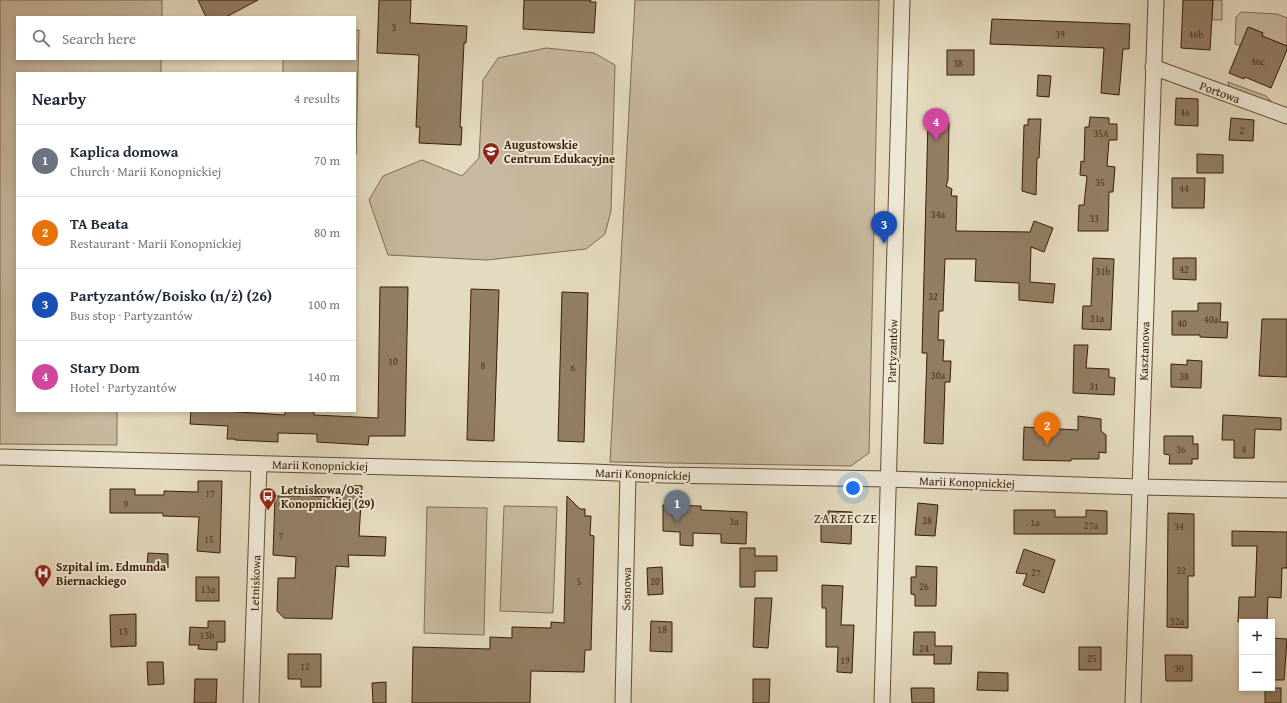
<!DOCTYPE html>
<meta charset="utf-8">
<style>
:root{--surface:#fff;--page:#f6f6f7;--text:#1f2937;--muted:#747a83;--line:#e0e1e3;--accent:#8f2418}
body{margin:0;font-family:"Gentium Book Plus",serif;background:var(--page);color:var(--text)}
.controls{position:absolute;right:12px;bottom:12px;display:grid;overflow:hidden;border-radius:0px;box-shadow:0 2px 6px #0003}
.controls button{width:36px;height:36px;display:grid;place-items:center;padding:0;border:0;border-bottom:1px solid var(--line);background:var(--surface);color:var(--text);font:20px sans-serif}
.you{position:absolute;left:853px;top:488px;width:14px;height:14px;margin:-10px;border:3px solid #fff;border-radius:50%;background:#1a73e8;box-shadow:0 0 0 6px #1a73e833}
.badge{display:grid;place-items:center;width:26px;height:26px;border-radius:50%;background:var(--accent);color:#fff;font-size:13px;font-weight:700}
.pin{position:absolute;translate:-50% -33px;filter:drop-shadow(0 1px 2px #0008)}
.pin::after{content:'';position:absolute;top:21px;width:14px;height:12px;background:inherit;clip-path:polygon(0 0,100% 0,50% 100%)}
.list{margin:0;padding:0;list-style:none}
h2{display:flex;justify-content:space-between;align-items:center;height:52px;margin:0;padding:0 16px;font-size:17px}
h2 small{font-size:13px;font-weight:400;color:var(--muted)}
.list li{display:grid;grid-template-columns:26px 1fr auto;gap:12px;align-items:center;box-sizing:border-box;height:72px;padding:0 16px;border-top:1px solid var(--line)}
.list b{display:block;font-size:15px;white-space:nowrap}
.list p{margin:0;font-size:13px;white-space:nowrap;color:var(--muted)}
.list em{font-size:13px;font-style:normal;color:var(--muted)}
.icon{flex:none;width:22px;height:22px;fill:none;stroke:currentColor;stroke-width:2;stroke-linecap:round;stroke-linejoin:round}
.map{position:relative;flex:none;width:1287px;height:703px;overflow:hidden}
.search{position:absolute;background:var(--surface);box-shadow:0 2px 6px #0003;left:16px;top:16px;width:340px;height:44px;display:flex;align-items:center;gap:10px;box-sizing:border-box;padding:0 14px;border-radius:0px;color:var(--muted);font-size:15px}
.panel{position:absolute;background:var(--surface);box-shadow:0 2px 6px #0003;left:16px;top:72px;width:340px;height:340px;border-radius:0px}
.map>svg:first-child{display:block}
.green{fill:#c7b99f;stroke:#806a52}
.building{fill:#927e65;stroke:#391a04}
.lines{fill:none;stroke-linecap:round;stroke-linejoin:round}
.street-casing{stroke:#644a33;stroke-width:17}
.street{stroke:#ede7d5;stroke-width:15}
.labels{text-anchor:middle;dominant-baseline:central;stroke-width:4;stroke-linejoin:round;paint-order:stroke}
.number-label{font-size:10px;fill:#4f331c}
.street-label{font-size:12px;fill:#391a04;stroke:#ede7d5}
.poi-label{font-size:12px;font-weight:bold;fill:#391a04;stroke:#ede7d5;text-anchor:start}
.neighbourhood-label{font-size:13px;letter-spacing:1px;fill:#391a04;stroke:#ede7d5}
</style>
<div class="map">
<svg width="1287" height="703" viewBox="0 0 1287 703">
<rect width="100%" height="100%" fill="#e4dabf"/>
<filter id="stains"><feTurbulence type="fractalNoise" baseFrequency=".005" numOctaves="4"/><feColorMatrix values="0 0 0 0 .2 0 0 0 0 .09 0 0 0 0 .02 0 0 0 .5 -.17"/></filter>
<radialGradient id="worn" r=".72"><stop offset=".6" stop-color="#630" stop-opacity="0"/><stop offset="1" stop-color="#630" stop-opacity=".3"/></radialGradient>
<!-- green -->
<g class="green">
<path d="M 0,0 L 162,0 L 162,17 L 17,17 L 17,59 L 161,59 L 161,73 L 17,73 L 17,411 L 117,411 L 117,445 L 0,444 Z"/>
<path d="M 635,0 L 879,0 L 869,453 L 851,466 L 610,462 Z"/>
<path d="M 1213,0 L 1222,0 L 1222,20 L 1212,20 Z"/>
<path d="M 1241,12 L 1277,14 L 1287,18 L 1287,46 L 1262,36 L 1263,33 L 1249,27 L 1241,46 L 1235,44 L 1236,17 Z"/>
<path d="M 355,30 L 359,30 L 356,154 L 355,73 L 283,73 L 283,59 L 355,59 Z"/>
<path d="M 546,48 L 594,53 L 615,65 L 611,211 L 605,234 L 586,249 L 487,260 L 388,255 L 369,200 L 383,176 L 422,160 L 462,176 L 479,158 L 483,80 L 498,58 Z"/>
<path d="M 1228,82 L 1266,96 L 1273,103 L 1230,88 L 1229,86 Z"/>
<path d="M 504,506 L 557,507 L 553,613 L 500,611 Z"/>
<path d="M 427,507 L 487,508 L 484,635 L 424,633 Z"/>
</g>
<!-- building -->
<g class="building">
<path d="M 198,0 L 258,0 L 226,17 L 206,17 Z"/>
<path d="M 379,0 L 411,0 L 410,23 L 467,26 L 466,43 L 464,43 L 460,127 L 462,127 L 461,145 L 419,143 L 420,127 L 416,127 L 419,55 L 377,53 Z"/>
<path d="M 524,0 L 591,0 L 590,2 L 596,2 L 594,33 L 523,29 Z"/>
<path d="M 1183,0 L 1213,0 L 1210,50 L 1181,48 Z"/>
<path d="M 992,19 L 1130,24 L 1129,49 L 1123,49 L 1119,95 L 1101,93 L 1104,48 L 990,44 Z"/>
<path d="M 1248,27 L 1263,33 L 1262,36 L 1287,46 L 1287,50 L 1271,88 L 1245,77 L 1244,79 L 1229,73 Z"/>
<rect x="947" y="50" width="27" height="25"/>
<path d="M 1038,75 L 1051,76 L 1049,97 L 1037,96 Z"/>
<path d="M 1176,98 L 1198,99 L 1198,126 L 1175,125 Z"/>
<path d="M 1090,117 L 1109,118 L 1109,124 L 1117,124 L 1117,140 L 1109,140 L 1107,166 L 1115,167 L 1113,192 L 1109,192 L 1108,231 L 1078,231 L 1079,205 L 1084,205 L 1087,176 L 1080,175 L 1081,161 L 1084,162 L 1085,127 L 1089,127 Z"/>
<path d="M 1231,118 L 1254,120 L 1253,141 L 1229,140 Z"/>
<path d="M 1028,119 L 1041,119 L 1039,158 L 1037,158 L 1036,195 L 1022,191 L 1024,125 L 1028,125 Z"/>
<path d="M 928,121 L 949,122 L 948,180 L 946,186 L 952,189 L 951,196 L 957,196 L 956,231 L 1030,232 L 1034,221 L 1053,228 L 1044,252 L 1031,247 L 1030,282 L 1055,284 L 1053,303 L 1019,300 L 1019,283 L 975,281 L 976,259 L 945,259 L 943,311 L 939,311 L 938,340 L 944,340 L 943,361 L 951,361 L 950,382 L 945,382 L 943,444 L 924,443 L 927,353 L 922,353 Z"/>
<path d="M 1197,154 L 1223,155 L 1223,173 L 1197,173 Z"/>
<path d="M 1172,178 L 1205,178 L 1204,208 L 1172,208 Z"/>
<path d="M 1093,258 L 1114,259 L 1111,330 L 1082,329 L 1083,306 L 1091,306 Z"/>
<path d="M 1173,258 L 1196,258 L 1196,280 L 1173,279 Z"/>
<path d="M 380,287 L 408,287 L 405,436 L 369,436 L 368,445 L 317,442 L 317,434 L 278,433 L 278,442 L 235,440 L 235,439 L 227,439 L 228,426 L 190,424 L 191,411 L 223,411 L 285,415 L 285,411 L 314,411 L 314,415 L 378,418 Z"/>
<path d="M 471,289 L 499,290 L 494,441 L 467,440 Z"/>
<path d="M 562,292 L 588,293 L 584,442 L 558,441 Z"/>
<path d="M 1198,303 L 1221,303 L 1220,322 L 1228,322 L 1227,338 L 1200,337 L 1200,335 L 1172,335 L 1172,311 L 1198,311 Z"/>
<path d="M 1262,319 L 1287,319 L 1287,377 L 1259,376 Z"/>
<path d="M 1074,345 L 1088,345 L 1086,368 L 1109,369 L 1109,377 L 1115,378 L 1114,395 L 1073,393 Z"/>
<path d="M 1187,360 L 1202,361 L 1201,388 L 1171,387 L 1171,364 L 1187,365 Z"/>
<path d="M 1223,415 L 1281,418 L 1281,430 L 1255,429 L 1254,458 L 1234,458 L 1234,440 L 1222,440 Z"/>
<path d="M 1078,416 L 1101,419 L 1101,431 L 1106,435 L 1106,453 L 1099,452 L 1099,459 L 1071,459 L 1071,461 L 1023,460 L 1024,427 L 1078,430 Z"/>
<path d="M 1164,436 L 1193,436 L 1193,444 L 1198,444 L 1198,459 L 1192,459 L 1192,464 L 1169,464 L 1170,455 L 1164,454 Z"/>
<path d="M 198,481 L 222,481 L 220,553 L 197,551 L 199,517 L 163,516 L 163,513 L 110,513 L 110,489 L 135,489 L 135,495 L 164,495 L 164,491 L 198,492 Z"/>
<path d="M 343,485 L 362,486 L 359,536 L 386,537 L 385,556 L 348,555 L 349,567 L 336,566 L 332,619 L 284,618 L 277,611 L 278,578 L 295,578 L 296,557 L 273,555 L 275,496 L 301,496 L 301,495 L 343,498 Z"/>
<path d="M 567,496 L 580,509 L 585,509 L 585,516 L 591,516 L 590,535 L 594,536 L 591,650 L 585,650 L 584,672 L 531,671 L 530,703 L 412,703 L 413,647 L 490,649 L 490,637 L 512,638 L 512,627 L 551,628 L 551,622 L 564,623 Z"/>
<path d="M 918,503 L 938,505 L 935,536 L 915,535 Z"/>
<path d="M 663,505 L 701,506 L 701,510 L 747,512 L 746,544 L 721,543 L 721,534 L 693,533 L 693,546 L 680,545 L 680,532 L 663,531 Z"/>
<path d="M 1014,510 L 1055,510 L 1055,517 L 1086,517 L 1086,510 L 1107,511 L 1107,534 L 1014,534 Z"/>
<path d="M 828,511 L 852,512 L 851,544 L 821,542 L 821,518 L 828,518 Z"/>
<path d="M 1168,513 L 1194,514 L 1194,576 L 1188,576 L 1188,628 L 1167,627 Z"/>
<path d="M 1232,531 L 1287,532 L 1287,568 L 1282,568 L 1281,598 L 1268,597 L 1267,622 L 1238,622 L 1239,597 L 1255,597 L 1257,546 L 1232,546 Z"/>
<path d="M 740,548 L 755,548 L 755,556 L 777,556 L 777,571 L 755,571 L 755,587 L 740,587 Z"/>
<path d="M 1024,549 L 1055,560 L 1044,593 L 1023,585 L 1027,574 L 1016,573 Z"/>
<path d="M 148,553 L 168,554 L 168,568 L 147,567 Z"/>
<path d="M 916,566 L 937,567 L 936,606 L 915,606 L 915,595 L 911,594 L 911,577 L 916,577 Z"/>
<path d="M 662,567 L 663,594 L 648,595 L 647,568 Z"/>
<rect x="196" y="577" width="23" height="24"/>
<path d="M 822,585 L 843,586 L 841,625 L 854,625 L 852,673 L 837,672 L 838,647 L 826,647 L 826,608 L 822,608 Z"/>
<path d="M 755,598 L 772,598 L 768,648 L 753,647 Z"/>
<path d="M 136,614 L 136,646 L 111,647 L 110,615 Z"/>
<path d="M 208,621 L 225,621 L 225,642 L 217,642 L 217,650 L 198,649 L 199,645 L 189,645 L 190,627 L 208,628 Z"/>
<path d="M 651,621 L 672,622 L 672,652 L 650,651 Z"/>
<path d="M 914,632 L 935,632 L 935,646 L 952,646 L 951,664 L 934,664 L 934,654 L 934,655 L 913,655 Z"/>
<path d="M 1272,638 L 1287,639 L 1284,680 L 1272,680 Z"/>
<rect x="1079" y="647" width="22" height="23"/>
<path d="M 288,654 L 321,654 L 321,687 L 301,687 L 301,679 L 288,679 Z"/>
<path d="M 1165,655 L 1192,655 L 1192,681 L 1166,681 Z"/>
<path d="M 147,662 L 163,662 L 164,684 L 148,685 Z"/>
<path d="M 978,672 L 1008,673 L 1008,691 L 977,690 Z"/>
<path d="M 195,679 L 217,679 L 216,703 L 194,703 Z"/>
<path d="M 753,679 L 770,679 L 769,703 L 753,703 Z"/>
<path d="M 386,682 L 386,703 L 373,703 L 372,683 Z"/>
<path d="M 911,688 L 934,688 L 934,703 L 912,703 Z"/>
<rect x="1265" y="688" width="16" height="15"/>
</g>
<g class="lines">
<defs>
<g id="street">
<path d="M 1153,67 L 1287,116"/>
<path d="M 0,457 L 593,472 L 664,475 L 888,479 L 1140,487 L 1287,490"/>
<path d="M 251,703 L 259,464"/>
<path d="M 623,703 L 628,474"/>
<path d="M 882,703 L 902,0"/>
<path d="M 1133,703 L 1156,0"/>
</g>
</defs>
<!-- street casing -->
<use href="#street" class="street-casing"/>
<!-- street -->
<use href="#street" class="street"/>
</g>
<!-- icons -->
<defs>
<symbol id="university-pin" viewBox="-11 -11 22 30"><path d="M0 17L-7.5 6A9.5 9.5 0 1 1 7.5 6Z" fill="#8f2418" stroke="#ede7d5"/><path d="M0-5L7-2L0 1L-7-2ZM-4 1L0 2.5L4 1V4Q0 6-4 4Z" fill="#fff"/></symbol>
<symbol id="bus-pin" viewBox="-11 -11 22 30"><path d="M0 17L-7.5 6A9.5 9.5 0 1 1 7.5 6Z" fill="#8f2418" stroke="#ede7d5"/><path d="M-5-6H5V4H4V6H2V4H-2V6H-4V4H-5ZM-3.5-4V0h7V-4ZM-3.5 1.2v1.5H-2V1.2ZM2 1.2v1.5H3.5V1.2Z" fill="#fff"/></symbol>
<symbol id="hospital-pin" viewBox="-11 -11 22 30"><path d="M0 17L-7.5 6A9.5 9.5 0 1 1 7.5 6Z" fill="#8f2418" stroke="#ede7d5"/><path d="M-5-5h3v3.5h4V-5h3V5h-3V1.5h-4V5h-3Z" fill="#fff"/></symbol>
</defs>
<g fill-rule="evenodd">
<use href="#university-pin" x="481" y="141" width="20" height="27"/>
<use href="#bus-pin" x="258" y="486" width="20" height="27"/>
<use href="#hospital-pin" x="33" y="563" width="20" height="27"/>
</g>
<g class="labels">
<!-- number labels -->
<g class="number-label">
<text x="394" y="27">3</text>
<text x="1060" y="34">39</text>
<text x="1196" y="34">46b</text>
<text x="1258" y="61">46c</text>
<text x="958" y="63">38</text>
<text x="1185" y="112">46</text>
<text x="1242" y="130">2</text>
<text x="1101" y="133">35A</text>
<text x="1100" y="182">35</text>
<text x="1184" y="188">44</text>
<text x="938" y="214">34a</text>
<text x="1094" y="218">33</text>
<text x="1184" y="269">42</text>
<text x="1103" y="271">31b</text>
<text x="933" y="296">32</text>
<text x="1097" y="318">31a</text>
<text x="1211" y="319">40a</text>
<text x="1182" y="323">40</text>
<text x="393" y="361">10</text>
<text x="483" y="365">8</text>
<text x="573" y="367">6</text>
<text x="938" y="375">30a</text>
<text x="1184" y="376">38</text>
<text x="1094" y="386">31</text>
<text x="1181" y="449">36</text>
<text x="1244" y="449">4</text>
<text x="210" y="493">17</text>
<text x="126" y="504">9</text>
<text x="927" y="520">28</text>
<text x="734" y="521">3a</text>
<text x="1035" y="522">1a</text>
<text x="1091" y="525">27a</text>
<text x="1179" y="526">34</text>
<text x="281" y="535">7</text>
<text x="209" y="539">15</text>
<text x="1181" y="570">32</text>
<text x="1036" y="572">27</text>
<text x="579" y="581">5</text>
<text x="655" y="581">20</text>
<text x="924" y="586">26</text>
<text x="208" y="589">13a</text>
<text x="1177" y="621">32a</text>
<text x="662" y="629">18</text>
<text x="123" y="631">13</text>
<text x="207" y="635">13b</text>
<text x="924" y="648">24</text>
<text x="1092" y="658">25</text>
<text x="845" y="660">19</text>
<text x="305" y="666">12</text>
<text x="1179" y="668">30</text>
</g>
<!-- street labels -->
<g class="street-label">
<text transform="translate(1220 92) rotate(20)">Portowa</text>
<text transform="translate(892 351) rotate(-88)">Partyzantów</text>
<text transform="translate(1144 351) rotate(-88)">Kasztanowa</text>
<text transform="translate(320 465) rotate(1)">Marii Konopnickiej</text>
<text transform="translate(643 474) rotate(2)">Marii Konopnickiej</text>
<text transform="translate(967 482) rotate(2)">Marii Konopnickiej</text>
<text transform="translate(255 583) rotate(-88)">Letniskowa</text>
<text transform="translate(626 589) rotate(-89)">Sosnowa</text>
</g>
<!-- poi labels -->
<g class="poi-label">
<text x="504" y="144">Augustowskie<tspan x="504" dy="14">Centrum Edukacyjne</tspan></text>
<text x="281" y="489">Letniskowa/Os.<tspan x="281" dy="14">Konopnickiej (29)</tspan></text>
<text x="56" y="566">Szpital im. Edmunda<tspan x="56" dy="14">Biernackiego</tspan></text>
</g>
<!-- neighbourhood labels -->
<g class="neighbourhood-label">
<text x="846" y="518">ZARZECZE</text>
</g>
</g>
<rect width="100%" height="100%" filter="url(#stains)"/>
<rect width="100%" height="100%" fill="url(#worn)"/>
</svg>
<div class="controls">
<button>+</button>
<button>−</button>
</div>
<div class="you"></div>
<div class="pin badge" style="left:677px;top:523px;background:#6b7280">1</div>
<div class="pin badge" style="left:1047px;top:445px;background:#e8710a">2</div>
<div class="pin badge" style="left:884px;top:244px;background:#1a4fb4">3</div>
<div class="pin badge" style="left:936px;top:141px;background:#d1479c">4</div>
<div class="search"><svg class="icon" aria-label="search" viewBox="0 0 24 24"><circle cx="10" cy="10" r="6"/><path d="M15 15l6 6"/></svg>Search here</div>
<section class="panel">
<h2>Nearby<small>4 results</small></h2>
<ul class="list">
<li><span class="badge" style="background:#6b7280">1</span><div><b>Kaplica domowa</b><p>Church · Marii Konopnickiej</p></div><em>70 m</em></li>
<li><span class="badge" style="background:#e8710a">2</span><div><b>TA Beata</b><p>Restaurant · Marii Konopnickiej</p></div><em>80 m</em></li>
<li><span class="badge" style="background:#1a4fb4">3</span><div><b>Partyzantów/Boisko (n/ż) (26)</b><p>Bus stop · Partyzantów</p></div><em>100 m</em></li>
<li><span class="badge" style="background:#d1479c">4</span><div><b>Stary Dom</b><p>Hotel · Partyzantów</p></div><em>140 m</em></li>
</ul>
</section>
</div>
